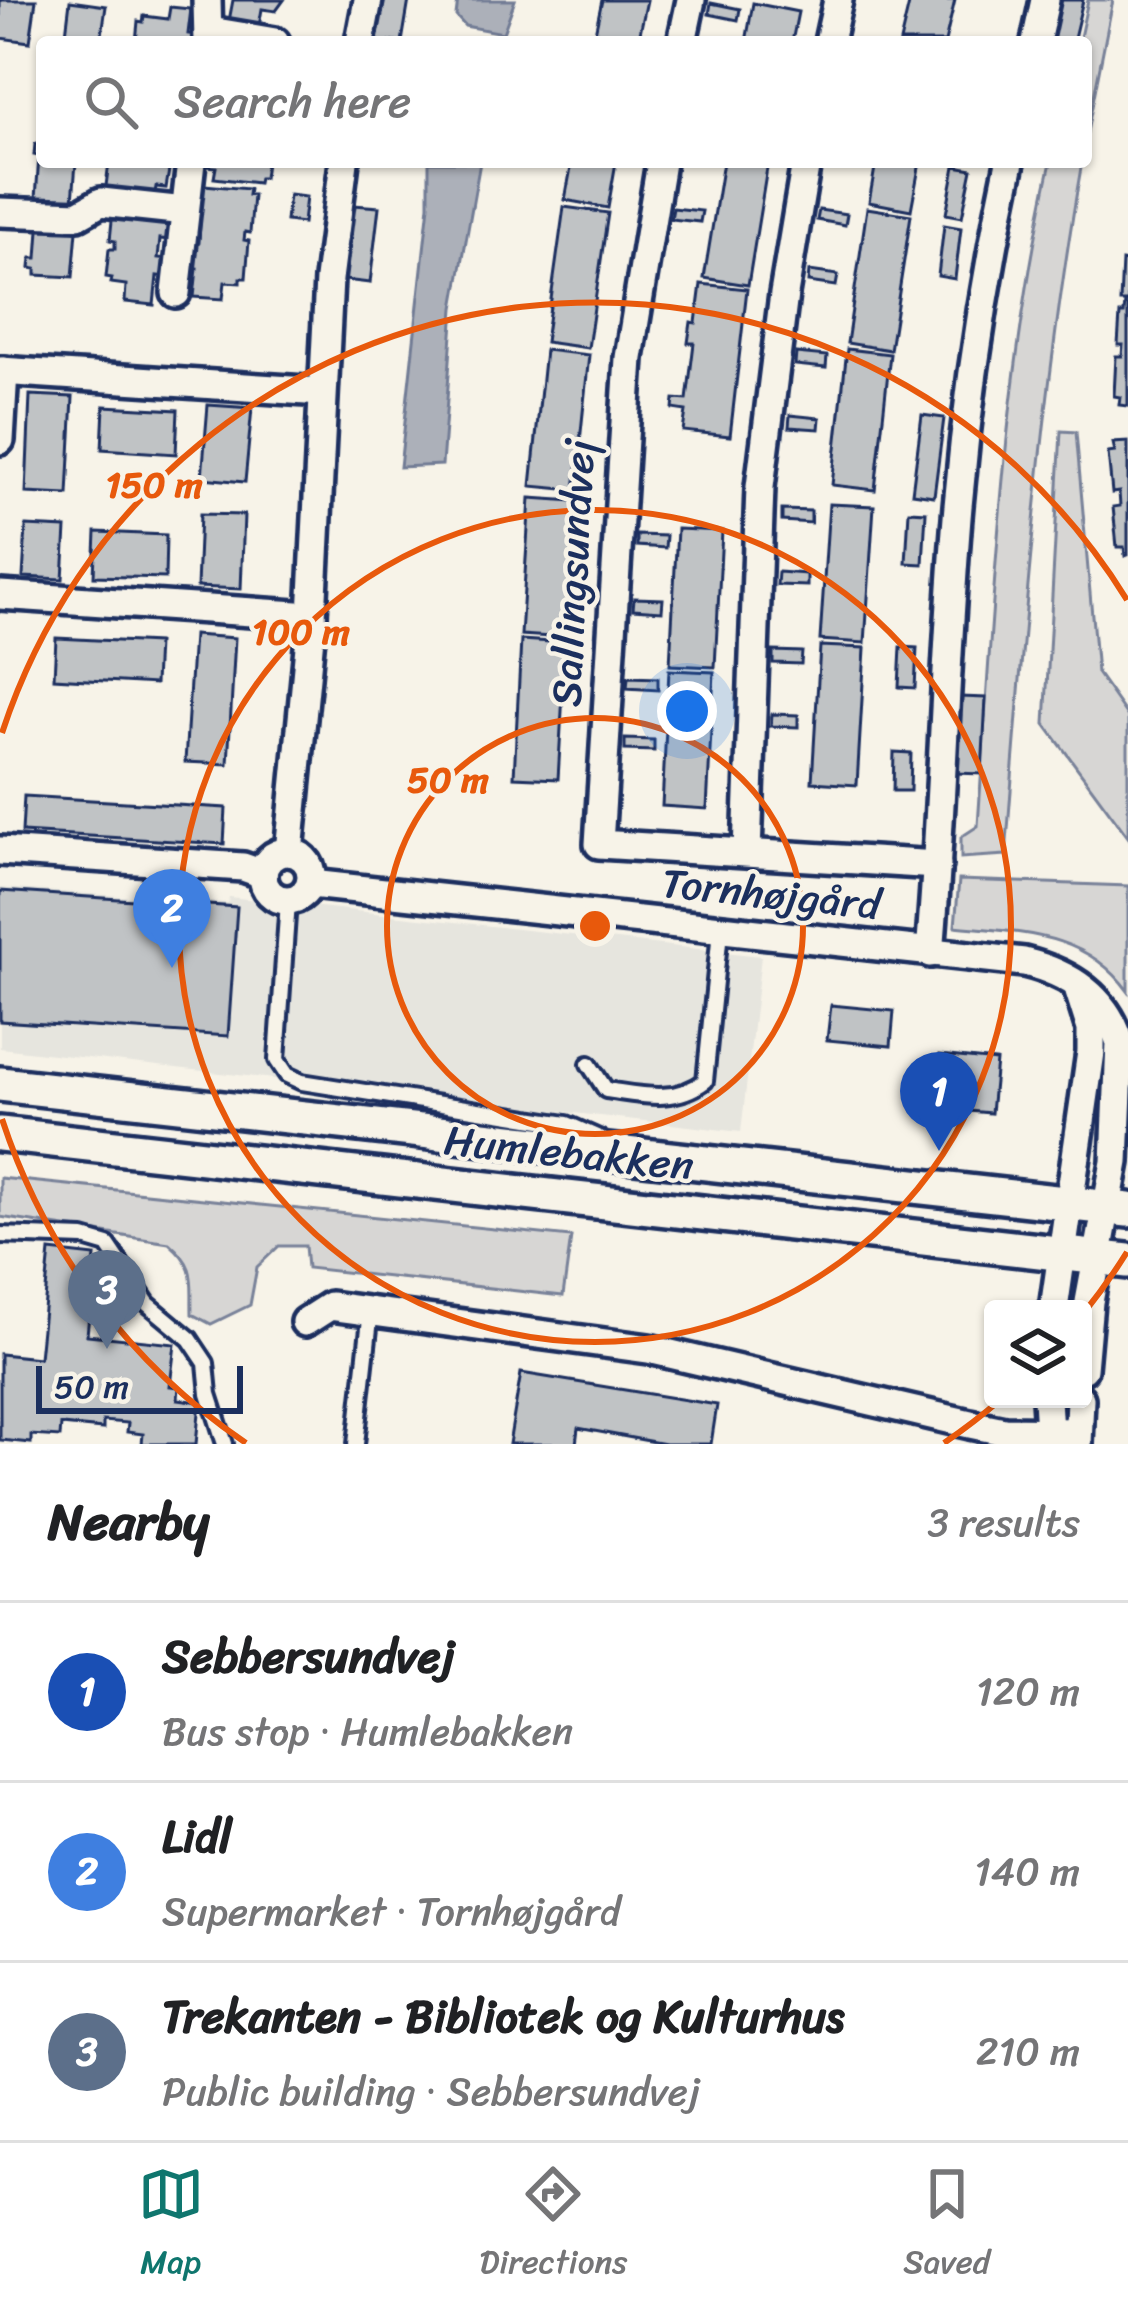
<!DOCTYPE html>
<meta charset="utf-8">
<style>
:root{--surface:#fff;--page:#f2f2f2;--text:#202124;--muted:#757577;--line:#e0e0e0;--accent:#0f766e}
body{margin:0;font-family:Sriracha,sans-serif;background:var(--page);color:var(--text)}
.controls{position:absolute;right:36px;bottom:36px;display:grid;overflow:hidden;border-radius:12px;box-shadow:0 3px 9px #0004}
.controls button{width:108px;height:108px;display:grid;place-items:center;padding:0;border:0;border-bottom:3px solid var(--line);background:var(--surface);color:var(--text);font:60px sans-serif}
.scale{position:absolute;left:36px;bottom:30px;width:207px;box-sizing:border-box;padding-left:12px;border:6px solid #1b2f5e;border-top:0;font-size:33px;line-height:42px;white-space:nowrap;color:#1b2f5e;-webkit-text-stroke:9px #f7f3e8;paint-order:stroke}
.you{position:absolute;left:687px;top:711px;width:42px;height:42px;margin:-30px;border:9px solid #fff;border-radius:50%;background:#1a73e8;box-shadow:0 0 0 18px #1a73e833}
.badge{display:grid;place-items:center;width:78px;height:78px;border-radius:50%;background:var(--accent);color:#fff;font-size:39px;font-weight:700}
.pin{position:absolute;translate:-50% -99px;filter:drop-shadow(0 3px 6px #0008)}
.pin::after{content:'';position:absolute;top:63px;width:42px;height:36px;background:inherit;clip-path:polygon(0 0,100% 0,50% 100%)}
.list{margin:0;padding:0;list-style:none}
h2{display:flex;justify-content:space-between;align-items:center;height:156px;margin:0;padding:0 48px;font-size:51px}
h2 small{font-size:39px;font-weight:400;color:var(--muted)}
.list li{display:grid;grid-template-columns:78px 1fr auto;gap:36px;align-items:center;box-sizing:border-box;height:180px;padding:0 48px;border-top:3px solid var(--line)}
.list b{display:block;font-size:45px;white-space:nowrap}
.list p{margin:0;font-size:39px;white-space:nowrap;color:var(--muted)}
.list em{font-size:39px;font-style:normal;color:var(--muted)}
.icon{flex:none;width:66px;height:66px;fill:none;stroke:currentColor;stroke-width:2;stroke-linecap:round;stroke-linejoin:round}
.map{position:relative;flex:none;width:1128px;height:1444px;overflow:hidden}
.search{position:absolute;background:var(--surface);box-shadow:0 3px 9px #0004;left:36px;right:36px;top:36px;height:132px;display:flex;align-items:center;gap:30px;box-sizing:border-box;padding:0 42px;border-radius:12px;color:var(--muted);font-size:45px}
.sheet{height:696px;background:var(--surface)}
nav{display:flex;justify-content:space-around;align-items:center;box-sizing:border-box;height:168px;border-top:3px solid var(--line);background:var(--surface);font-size:33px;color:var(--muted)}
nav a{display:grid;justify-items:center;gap:6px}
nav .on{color:var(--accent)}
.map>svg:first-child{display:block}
.built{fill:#e6e5de}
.green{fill:#d7d6d4;stroke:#798299;stroke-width:3}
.water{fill:#acb0b9;stroke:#727c95;stroke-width:3}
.building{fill:#c0c3c5;stroke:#1b2f5e;stroke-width:3}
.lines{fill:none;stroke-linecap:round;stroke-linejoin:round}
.service-casing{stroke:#1b2f5e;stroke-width:22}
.minor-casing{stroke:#1b2f5e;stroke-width:36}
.tertiary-casing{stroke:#1b2f5e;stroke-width:42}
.service{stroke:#f7f3e8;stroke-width:14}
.minor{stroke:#f7f3e8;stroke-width:27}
.tertiary{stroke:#f7f3e8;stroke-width:33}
.ring{fill:none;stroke:#e8590c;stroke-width:6}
.labels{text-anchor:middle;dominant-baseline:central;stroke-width:9;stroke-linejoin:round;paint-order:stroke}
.street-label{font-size:42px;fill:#1b2f5e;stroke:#f7f3e8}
.centre{fill:#e8590c;stroke:#f7f3e8;stroke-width:6}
.ring-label{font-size:36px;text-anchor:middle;font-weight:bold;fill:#e8590c;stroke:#f7f3e8;stroke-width:9;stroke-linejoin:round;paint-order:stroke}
</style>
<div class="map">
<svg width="1128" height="1444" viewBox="0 0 1128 1444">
<rect width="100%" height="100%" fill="#f7f3e8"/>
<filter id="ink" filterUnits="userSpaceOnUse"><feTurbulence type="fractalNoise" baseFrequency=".00833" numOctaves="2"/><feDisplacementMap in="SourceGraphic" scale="24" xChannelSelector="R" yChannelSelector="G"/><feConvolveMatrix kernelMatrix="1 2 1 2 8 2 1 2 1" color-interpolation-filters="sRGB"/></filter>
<g filter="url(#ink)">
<!-- built -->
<path class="built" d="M 0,888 L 228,903 L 229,897 L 761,956 L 741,1132 L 0,1048 Z"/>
<!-- green -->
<g class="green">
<path d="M 1088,0 L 1113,0 L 1086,137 L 1086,42 L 1079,42 Z"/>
<path d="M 1051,162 L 1082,162 C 1041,392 1024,623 1006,855 L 961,858 L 961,837 L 978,826 C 993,604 1002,379 1051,162 Z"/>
<path d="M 1061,431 L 1076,432 L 1097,673 L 1128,717 L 1128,837 L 1045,724 Z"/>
<path d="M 959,880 L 1128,886 L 1128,991 C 1085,932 1022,933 955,926 Z"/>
<path d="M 0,1178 L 571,1237 L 563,1296 L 307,1268 L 305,1246 L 279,1246 L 257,1267 L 250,1305 L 211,1324 L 192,1314 C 191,1279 197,1267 169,1243 L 0,1217 Z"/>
</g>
<!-- water -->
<g class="water">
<path d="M 458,0 L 515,0 L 503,33 L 465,26 L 456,16 Z"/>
<path d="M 429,162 L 480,162 L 454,308 L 442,465 L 400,467 L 429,205 Z"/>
</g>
<!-- building -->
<g class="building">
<path d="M 0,0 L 36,0 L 30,42 L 0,38 Z"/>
<path d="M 233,0 L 284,0 L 276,11 L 262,9 L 259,26 L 229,21 Z"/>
<path d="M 384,0 L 409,0 L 402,42 L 376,42 Z"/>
<path d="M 602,0 L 647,0 L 638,42 L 593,42 Z"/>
<path d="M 910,0 L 955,0 L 945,42 L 900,42 Z"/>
<path d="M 1057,0 L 1083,0 L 1073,42 L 1046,42 Z"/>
<path d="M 70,1 L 106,6 L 101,42 L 65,42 Z"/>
<path d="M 711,3 L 740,9 L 738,20 L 709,14 Z"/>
<path d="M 753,3 L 798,12 L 792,42 L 746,42 Z"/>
<path d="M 170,7 L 191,9 L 188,34 L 197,35 L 196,42 L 136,42 L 138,21 L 143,22 L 144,16 L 168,19 Z"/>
<path d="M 41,139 L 42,162 L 76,162 L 73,201 L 36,198 L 39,156 L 34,155 L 35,144 L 40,144 Z"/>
<path d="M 109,162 L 159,162 L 158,169 L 169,170 L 166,188 L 156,187 L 154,198 L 110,192 L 111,187 L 106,186 Z"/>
<path d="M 205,162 L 266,162 L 264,178 L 259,178 L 258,183 L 214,178 L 216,167 L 205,166 Z"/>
<path d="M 572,162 L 616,162 L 608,208 L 565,200 Z"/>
<path d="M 723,162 L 768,162 L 748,285 L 704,278 Z"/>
<path d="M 876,162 L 920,162 L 911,210 L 869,202 Z"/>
<path d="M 955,166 L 972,169 L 962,217 L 946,214 Z"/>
<path d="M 204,185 L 249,189 L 248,195 L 253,195 L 250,233 L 245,232 L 244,240 L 249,241 L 246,278 L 240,278 L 240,283 L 225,282 L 223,299 L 194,297 L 197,268 L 187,267 L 189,241 L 199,242 L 200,222 L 191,221 L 193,195 L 203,196 Z"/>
<path d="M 289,195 L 306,197 L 303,223 L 286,221 Z"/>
<path d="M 353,205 L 379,207 L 370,283 L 344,280 Z"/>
<path d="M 564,207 L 608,213 L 588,348 L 545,342 Z"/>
<path d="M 673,208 L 702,211 L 700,222 L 671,219 Z"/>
<path d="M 867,208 L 911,215 L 890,350 L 847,343 Z"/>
<path d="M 819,210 L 847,214 L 845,225 L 817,220 Z"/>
<path d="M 113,211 L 172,222 L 170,240 L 160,239 L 158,258 L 169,259 L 167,277 L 157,276 L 154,305 L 125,302 L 126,285 L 111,283 L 112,278 L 106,277 L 109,249 L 115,249 L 115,241 L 110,240 Z"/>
<path d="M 40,216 L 78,219 L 73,277 L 36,275 L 36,269 L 30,268 L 31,258 L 37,258 Z"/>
<path d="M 944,225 L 961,228 L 955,279 L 938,276 Z"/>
<path d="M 1128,253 L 1128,406 L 1119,405 L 1120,397 L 1114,396 L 1116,356 L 1122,356 L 1123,345 L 1118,345 L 1120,314 L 1124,314 L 1125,302 L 1120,302 L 1122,261 L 1127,262 Z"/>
<path d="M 809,271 L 838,275 L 836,286 L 808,282 Z"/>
<path d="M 701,284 L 747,289 L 730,436 L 683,431 L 686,411 L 673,409 L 674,399 L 687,400 L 694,343 L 688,343 L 691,322 L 696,323 Z"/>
<path d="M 847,349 L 890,354 L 875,490 L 832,485 Z"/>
<path d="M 545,350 L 589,355 L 575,490 L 531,486 Z"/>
<path d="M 796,353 L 827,356 L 826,368 L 795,365 Z"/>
<path d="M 30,395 L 73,397 L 68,495 L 26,493 Z"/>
<path d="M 208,405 L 252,408 L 245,482 L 202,478 Z"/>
<path d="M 104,406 L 178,410 L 176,454 L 102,449 Z"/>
<path d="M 790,415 L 820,418 L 819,429 L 789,427 Z"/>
<path d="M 922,415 L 944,418 L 934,496 L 912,493 Z"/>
<path d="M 1128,442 L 1128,555 L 1125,556 L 1124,547 L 1117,547 L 1113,507 L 1120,506 L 1119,492 L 1112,493 L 1108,453 L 1115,452 L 1113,443 Z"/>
<path d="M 530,498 L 574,501 L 566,638 L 521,635 Z"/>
<path d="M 829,504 L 874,506 L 865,643 L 820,640 Z"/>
<path d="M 782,510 L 811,511 L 811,523 L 782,521 Z"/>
<path d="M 909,511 L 926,512 L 923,564 L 906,563 Z"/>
<path d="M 200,514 L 244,515 L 241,589 L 197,587 Z"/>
<path d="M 26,526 L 66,528 L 63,579 L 23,577 Z"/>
<path d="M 677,529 L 722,531 L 715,667 L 670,665 Z"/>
<path d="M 96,532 L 166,535 L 165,578 L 94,576 Z"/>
<path d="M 637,535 L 666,536 L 665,548 L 637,546 Z"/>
<path d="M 778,572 L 807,574 L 807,586 L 777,585 Z"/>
<path d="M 634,598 L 663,599 L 662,611 L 633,609 Z"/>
<path d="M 193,635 L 235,638 L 228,764 L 185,762 Z"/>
<path d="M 56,638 L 157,643 L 155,684 L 54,678 Z"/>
<path d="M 521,640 L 566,643 L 558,779 L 514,777 Z"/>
<path d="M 820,646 L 865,648 L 857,785 L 812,782 Z"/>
<path d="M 901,647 L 917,648 L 915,688 L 899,687 Z"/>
<path d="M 773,651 L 802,652 L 801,664 L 773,663 Z"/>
<path d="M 669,670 L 714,672 L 707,809 L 662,806 Z"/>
<path d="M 628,677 L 658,678 L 658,690 L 627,688 Z"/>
<path d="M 960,697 L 986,698 L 982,774 L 956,773 Z"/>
<path d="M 772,714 L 798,715 L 798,727 L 771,726 Z"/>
<path d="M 625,739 L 654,740 L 654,751 L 625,750 Z"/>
<path d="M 894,752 L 911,753 L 910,791 L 893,791 Z"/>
<path d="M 24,796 L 226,808 L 224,844 L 22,832 Z"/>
<path d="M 0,891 L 237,907 L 228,1036 L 0,1021 Z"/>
<path d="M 831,1005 L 894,1011 L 891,1046 L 827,1040 Z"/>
<path d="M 940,1055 L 996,1061 L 991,1113 L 935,1108 Z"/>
<path d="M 50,1251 L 95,1256 L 87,1335 L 175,1344 L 170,1386 L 179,1387 L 178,1399 L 200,1402 L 196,1444 L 142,1444 L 143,1434 L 127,1432 L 128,1423 L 103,1421 L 103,1429 L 61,1425 L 60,1437 L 31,1435 L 31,1443 L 0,1440 L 0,1354 L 39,1358 Z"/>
<path d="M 521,1373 L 717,1405 L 711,1444 L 665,1444 L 578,1428 L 576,1444 L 509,1444 Z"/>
</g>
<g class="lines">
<defs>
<g id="service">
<path d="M 288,901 L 277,1060 L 287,1075 L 302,1082 L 567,1124 L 601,1139"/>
<path d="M 589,1064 L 606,1090 C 642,1095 674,1104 705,1081 L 720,931"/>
<path d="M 0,1235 L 84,1238 L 108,1245 L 148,1304 L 190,1339 L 206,1363 L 209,1394 L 225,1444"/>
<path d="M 356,1444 L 371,1310"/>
</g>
<g id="minor">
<path d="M 207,0 L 208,42"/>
<path d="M 210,31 L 275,42"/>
<path d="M 360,42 L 368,0"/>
<path d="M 682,42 L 691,0"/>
<path d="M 829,42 L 838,0"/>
<path d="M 1036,42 L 1045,0"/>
<path d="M 661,162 L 629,358 L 599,844 L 937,865"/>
<path d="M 0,212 L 78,215 L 101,202 L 185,211"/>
<path d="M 176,293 L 191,162"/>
<path d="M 0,371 L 322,392"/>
<path d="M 0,440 L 4,371"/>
<path d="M 0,595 L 312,616"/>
<path d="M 0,851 L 243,867 L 263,874"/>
<circle cx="287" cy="876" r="24"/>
<path d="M 289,852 L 312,616 L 329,279 L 344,162"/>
<path d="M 747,852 L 760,487 L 784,294 L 806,162"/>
<path d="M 311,884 L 1024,962 C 1069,973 1106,996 1120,1043 L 1115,1162 L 1089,1302 L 1083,1369"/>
<path d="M 930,953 C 943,804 945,655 958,506 C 968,391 986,274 1010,162"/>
<path d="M 1054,1309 L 1091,1052 L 1091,1029 L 1079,991"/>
<path d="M 305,1322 L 330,1306 L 649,1349 L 970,1424 L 1004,1431 L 1076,1432"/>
<path d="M 1047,1399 L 1049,1432 L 1057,1444"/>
<path d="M 1078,1444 L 1080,1399"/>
</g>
<g id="tertiary">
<path d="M 0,1084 L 1128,1210"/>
<path d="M 0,1134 L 1128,1261"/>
</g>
</defs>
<!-- service casing -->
<use href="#service" class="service-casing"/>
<!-- minor casing -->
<use href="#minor" class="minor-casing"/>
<!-- tertiary casing -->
<use href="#tertiary" class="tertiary-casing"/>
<!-- service -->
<use href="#service" class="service"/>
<!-- minor -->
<use href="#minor" class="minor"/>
<!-- tertiary -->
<use href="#tertiary" class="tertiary"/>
</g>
</g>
<!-- distance rings -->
<g class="ring">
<circle cx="595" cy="926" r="208"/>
<circle cx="595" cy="926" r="416"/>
<path d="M1127 1252A624 624 0 0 1 1083 1314M1000 1400A624 624 0 0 1 944 1443M246 1443A624 624 0 0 1 2 1119M2 733A624 624 0 0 1 1127 600"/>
</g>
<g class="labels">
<!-- street labels -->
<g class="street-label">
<text transform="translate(573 573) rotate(-87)">Sallingsundvej</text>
<text transform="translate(771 894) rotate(6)">Tornhøjgård</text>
<text transform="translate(569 1153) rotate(6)">Humlebakken</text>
</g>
</g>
<circle cx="595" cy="926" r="18" class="centre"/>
<g class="ring-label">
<text x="154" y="497">150 m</text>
<text x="301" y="644">100 m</text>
<text x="448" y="792">50 m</text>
</g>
</svg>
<div class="controls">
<button><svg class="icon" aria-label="layers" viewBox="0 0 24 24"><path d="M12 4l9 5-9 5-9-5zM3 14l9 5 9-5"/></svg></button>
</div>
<div class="scale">50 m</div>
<div class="you"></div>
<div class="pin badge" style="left:939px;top:1151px;background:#1a4fb4">1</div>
<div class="pin badge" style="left:172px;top:968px;background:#3f7fe0">2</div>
<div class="pin badge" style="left:107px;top:1349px;background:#5c6f8a">3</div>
<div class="search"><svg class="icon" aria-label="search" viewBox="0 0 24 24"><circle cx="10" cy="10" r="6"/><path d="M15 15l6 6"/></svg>Search here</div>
</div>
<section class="sheet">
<h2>Nearby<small>3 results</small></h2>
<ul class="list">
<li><span class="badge" style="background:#1a4fb4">1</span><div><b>Sebbersundvej</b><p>Bus stop · Humlebakken</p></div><em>120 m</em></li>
<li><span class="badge" style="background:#3f7fe0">2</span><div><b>Lidl</b><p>Supermarket · Tornhøjgård</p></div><em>140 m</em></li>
<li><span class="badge" style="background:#5c6f8a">3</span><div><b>Trekanten - Bibliotek og Kulturhus</b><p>Public building · Sebbersundvej</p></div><em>210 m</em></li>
</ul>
</section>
<nav>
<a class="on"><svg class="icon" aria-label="map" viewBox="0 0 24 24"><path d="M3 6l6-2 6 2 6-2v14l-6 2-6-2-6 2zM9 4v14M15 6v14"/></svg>Map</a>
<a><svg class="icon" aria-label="directions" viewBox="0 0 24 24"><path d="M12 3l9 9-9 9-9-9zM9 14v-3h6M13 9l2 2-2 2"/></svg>Directions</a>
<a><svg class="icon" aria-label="saved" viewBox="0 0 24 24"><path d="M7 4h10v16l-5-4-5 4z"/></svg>Saved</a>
</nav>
